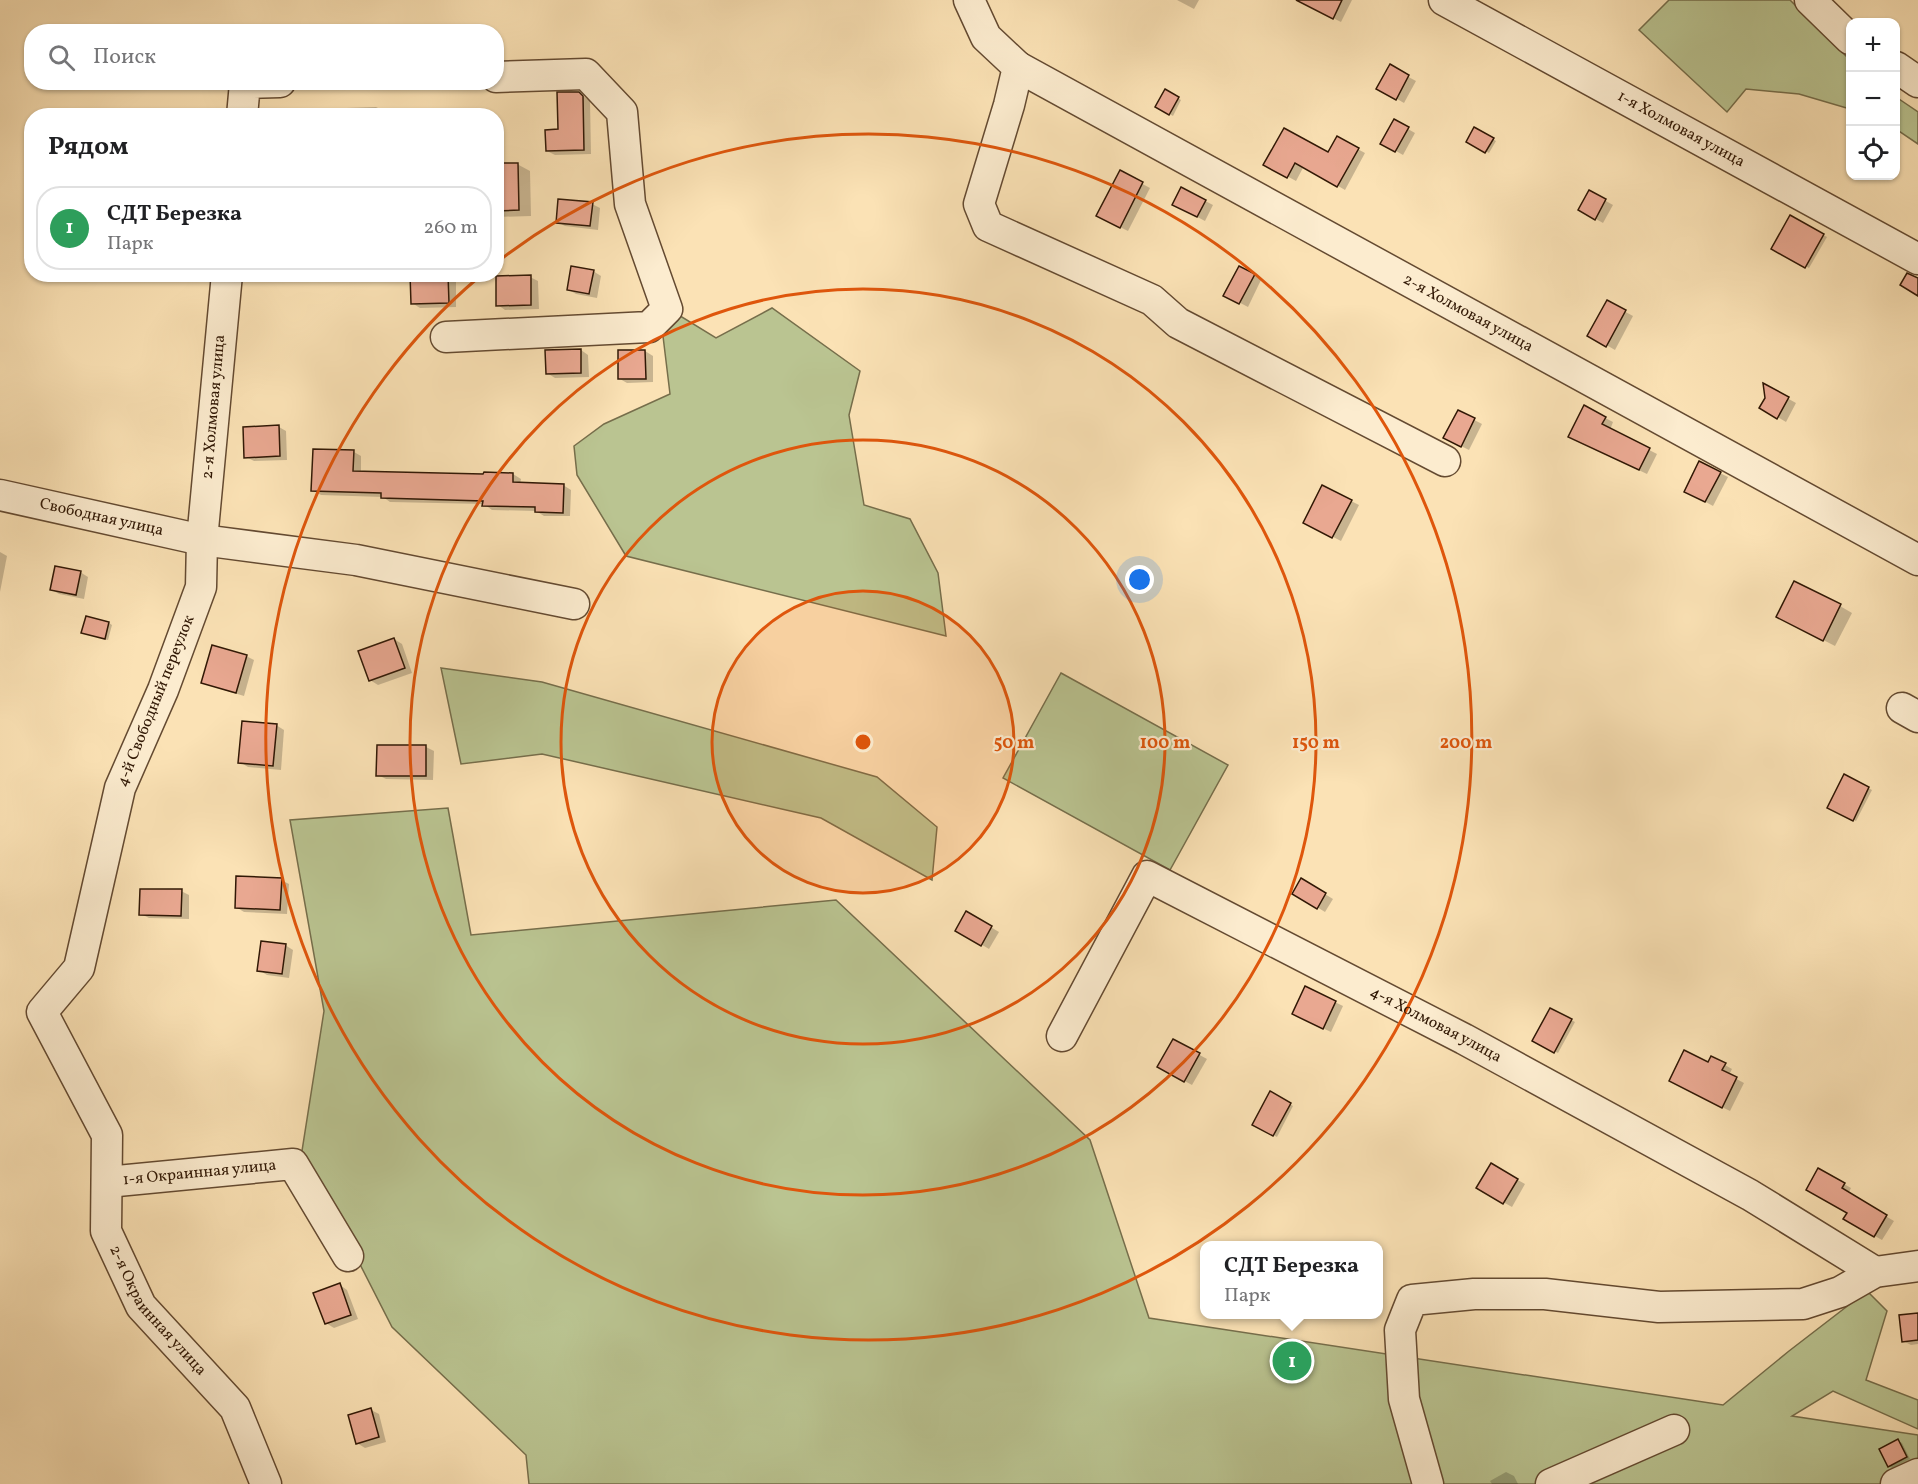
<!DOCTYPE html>
<html lang="ru">
<meta charset="utf-8">
<style>
:root{--surface:#fff;--page:#f2f2f2;--text:#202124;--muted:#757577;--line:#e0e0e0;--accent:#0f766e}
body{margin:0;font-family:Vollkorn,serif;background:var(--page);color:var(--text)}
.controls{position:absolute;right:18px;top:18px;display:grid;overflow:hidden;border-radius:12px;box-shadow:0 2px 4px #0004}
.controls button{width:54px;height:54px;display:grid;place-items:center;padding:0;border:0;border-bottom:2px solid var(--line);background:var(--surface);color:var(--text);font:30px sans-serif}
.you{position:absolute;left:1140px;top:580px;width:21px;height:21px;margin:-15px;border:4px solid #fff;border-radius:50%;background:#1a73e8;box-shadow:0 0 0 9px #1a73e833}
.badge{display:grid;place-items:center;width:39px;height:39px;border-radius:50%;background:var(--accent);color:#fff;font-size:20px;font-weight:700}
.pin{position:absolute;translate:-50% -50%;border:3px solid #fff;box-shadow:0 2px 6px #0006}
.popup{position:absolute;left:1200px;top:1241px;width:183px;height:78px;box-sizing:border-box;display:grid;place-content:center;border-radius:12px;background:var(--surface);filter:drop-shadow(0 2px 4px #0005);font-size:20px;white-space:nowrap;color:var(--muted)}
.popup b{font-size:22px;color:var(--text)}
.popup::after{content:'';position:absolute;left:50%;top:100%;margin-left:-12px;border:12px solid transparent;border-top-color:var(--surface)}
.list{margin:0;padding:0;list-style:none}
h2{display:flex;justify-content:space-between;align-items:center;height:78px;margin:0;padding:0 24px;font-size:26px}
h2 small{font-size:20px;font-weight:400;color:var(--muted)}
.list li{display:grid;grid-template-columns:39px 1fr auto;gap:18px;align-items:center;box-sizing:border-box;height:84px;margin:0 12px 12px;padding:0 12px;border:2px solid var(--line);border-radius:24px}
.list b{display:block;font-size:22px;white-space:nowrap}
.list p{margin:0;font-size:20px;white-space:nowrap;color:var(--muted)}
.list em{font-size:20px;font-style:normal;color:var(--muted)}
.icon{flex:none;width:33px;height:33px;fill:none;stroke:currentColor;stroke-width:2;stroke-linecap:round;stroke-linejoin:round}
.map{position:relative;flex:none;width:1918px;height:1484px;overflow:hidden}
.search{position:absolute;background:var(--surface);box-shadow:0 2px 4px #0004;left:24px;top:24px;width:480px;height:66px;display:flex;align-items:center;gap:15px;box-sizing:border-box;padding:0 21px;border-radius:24px;color:var(--muted);font-size:22px}
.panel{position:absolute;background:var(--surface);box-shadow:0 2px 4px #0004;left:24px;top:108px;width:480px;height:174px;border-radius:24px}
.map>svg:first-child{display:block}
.green{fill:#bac491;stroke:#766e4b;stroke-width:1.5}
.shadow{fill:#0003}
.building{fill:#e9a891;stroke:#311805;stroke-width:1.5}
.lines{fill:none;stroke-linecap:round;stroke-linejoin:round}
.minor-casing{stroke:#644a31;stroke-width:33}
.minor{stroke:#fceccf;stroke-width:30}
.ring{fill:none;stroke:#df560c;stroke-width:3}
.labels{text-anchor:middle;dominant-baseline:central;stroke-width:4.5;stroke-linejoin:round;paint-order:stroke}
.street-label{font-size:16px;fill:#311805;stroke:#fceccf}
.centre{fill:#df560c;stroke:#fceccf;stroke-width:3}
.ring-label{font-size:18px;text-anchor:middle;font-weight:bold;fill:#df560c;stroke:#fceccf;stroke-width:4.5;stroke-linejoin:round;paint-order:stroke}
</style>
<div class="map">
<svg width="1918" height="1484" viewBox="0 0 1918 1484">
<rect width="100%" height="100%" fill="#fbe2b5"/>
<filter id="stains"><feTurbulence type="fractalNoise" baseFrequency=".00333" numOctaves="4"/><feColorMatrix values="0 0 0 0 .2 0 0 0 0 .09 0 0 0 0 .02 0 0 0 .5 -.17"/></filter>
<radialGradient id="worn" r=".72"><stop offset=".6" stop-color="#630" stop-opacity="0"/><stop offset="1" stop-color="#630" stop-opacity=".3"/></radialGradient>
<!-- green -->
<g class="green">
<path d="M 1669,0 L 1790,0 L 1850,60 L 1850,109 L 1799,94 L 1746,89 L 1727,112 L 1639,30 Z"/>
<path d="M 1896,97 L 1918,112 L 1918,144 L 1896,129 Z"/>
<path d="M 659,303 L 716,338 L 772,308 L 860,371 L 849,415 L 864,505 L 910,519 L 938,573 L 946,636 L 626,556 L 577,475 L 574,446 L 604,424 L 670,394 Z"/>
<path d="M 441,668 L 542,682 L 877,777 L 937,827 L 932,880 L 821,818 L 542,754 L 461,764 Z"/>
<path d="M 1061,673 L 1228,765 L 1170,870 L 1003,778 Z"/>
<path d="M 448,808 L 471,935 L 836,900 L 1090,1140 L 1149,1318 L 1723,1405 L 1789,1351 L 1867,1291 L 1887,1311 L 1866,1380 L 1918,1400 L 1918,1429 L 1833,1391 L 1792,1416 L 1918,1435 L 1918,1484 L 529,1484 L 526,1455 L 392,1327 L 302,1151 L 324,1011 L 290,820 Z"/>
</g>
<!-- shadow -->
<g class="shadow">
<path d="M 1177,0 L 1199,0 L 1194,9 Z"/>
<path d="M 1308,0 L 1352,0 L 1341,22 L 1313,8 Z"/>
<path d="M 1390,67 L 1416,81 L 1404,103 L 1378,88 Z"/>
<path d="M 1165,91 L 1181,100 L 1173,116 L 1157,107 Z"/>
<path d="M 579,93 L 590,101 L 591,154 L 555,155 L 547,151 Z"/>
<path d="M 376,107 L 384,111 L 384,116 L 347,116 L 346,108 Z"/>
<path d="M 1394,121 L 1415,133 L 1403,155 L 1382,143 Z"/>
<path d="M 1475,129 L 1496,141 L 1489,153 L 1468,142 Z"/>
<path d="M 1337,138 L 1365,153 L 1345,190 L 1304,166 L 1296,181 L 1265,164 L 1328,154 Z"/>
<path d="M 517,164 L 530,171 L 531,216 L 496,217 L 496,165 Z"/>
<path d="M 1120,172 L 1150,188 L 1128,231 L 1106,220 Z"/>
<path d="M 1182,189 L 1213,205 L 1205,221 L 1182,209 Z"/>
<path d="M 1590,192 L 1613,205 L 1603,223 L 1580,210 Z"/>
<path d="M 592,204 L 600,208 L 598,230 L 565,226 L 557,222 Z"/>
<path d="M 1791,217 L 1827,237 L 1809,268 L 1773,248 Z"/>
<path d="M 593,271 L 601,276 L 597,298 L 576,294 L 569,290 Z"/>
<path d="M 412,274 L 451,274 L 456,277 L 456,307 L 420,308 L 412,303 Z"/>
<path d="M 1254,275 L 1261,280 L 1248,307 L 1225,295 Z"/>
<path d="M 530,277 L 538,281 L 539,309 L 505,310 L 498,305 Z"/>
<path d="M 1607,302 L 1633,316 L 1615,350 L 1589,335 Z"/>
<path d="M 581,350 L 588,355 L 589,377 L 555,378 L 547,373 Z"/>
<path d="M 645,351 L 653,356 L 653,382 L 627,383 L 620,379 Z"/>
<path d="M 1764,385 L 1796,403 L 1786,422 L 1761,407 L 1766,398 Z"/>
<path d="M 1584,407 L 1613,422 L 1610,430 L 1657,454 L 1647,474 L 1577,441 Z"/>
<path d="M 1459,412 L 1482,424 L 1469,450 L 1453,442 Z"/>
<path d="M 279,427 L 286,431 L 287,460 L 254,461 L 246,457 Z"/>
<path d="M 354,452 L 361,456 L 361,472 L 485,476 L 513,474 L 521,479 L 520,484 L 563,485 L 571,490 L 570,516 L 544,516 L 536,511 L 492,510 L 484,504 L 390,502 L 383,497 L 321,495 L 313,490 Z"/>
<path d="M 1720,473 L 1728,477 L 1713,506 L 1693,495 Z"/>
<path d="M 1351,501 L 1359,505 L 1341,541 L 1312,526 Z"/>
<path d="M 0,552 L 7,556 L 0,592 Z"/>
<path d="M 80,572 L 88,577 L 84,599 L 59,594 L 52,590 Z"/>
<path d="M 1840,606 L 1852,613 L 1835,646 L 1790,623 Z"/>
<path d="M 109,623 L 112,625 L 108,640 L 86,634 Z"/>
<path d="M 394,639 L 402,644 L 412,673 L 378,685 L 370,680 Z"/>
<path d="M 246,656 L 254,660 L 244,696 L 211,686 L 203,682 Z"/>
<path d="M 276,725 L 284,730 L 281,770 L 248,767 L 240,762 Z"/>
<path d="M 426,747 L 434,751 L 433,780 L 386,779 L 378,775 Z"/>
<path d="M 1845,776 L 1872,790 L 1856,821 L 1829,807 Z"/>
<path d="M 281,880 L 289,884 L 287,914 L 244,912 L 236,907 Z"/>
<path d="M 1302,880 L 1333,899 L 1325,912 L 1294,893 Z"/>
<path d="M 181,891 L 189,895 L 189,919 L 149,918 L 141,914 Z"/>
<path d="M 967,913 L 999,932 L 989,949 L 957,930 Z"/>
<path d="M 285,945 L 293,950 L 289,978 L 267,975 L 259,970 Z"/>
<path d="M 1306,988 L 1343,1006 L 1331,1032 L 1301,1018 Z"/>
<path d="M 1551,1010 L 1575,1022 L 1558,1053 L 1534,1041 Z"/>
<path d="M 1174,1041 L 1207,1059 L 1192,1085 L 1159,1067 Z"/>
<path d="M 1708,1064 L 1725,1065 L 1732,1069 L 1729,1075 L 1744,1083 L 1730,1111 L 1678,1085 Z"/>
<path d="M 1270,1093 L 1293,1106 L 1277,1137 L 1254,1124 Z"/>
<path d="M 1491,1165 L 1525,1184 L 1512,1207 L 1478,1188 Z"/>
<path d="M 1819,1170 L 1851,1188 L 1848,1194 L 1894,1221 L 1882,1240 L 1845,1219 L 1849,1212 Z"/>
<path d="M 340,1285 L 347,1290 L 358,1319 L 334,1328 L 326,1323 Z"/>
<path d="M 1918,1315 L 1918,1344 L 1911,1345 L 1903,1341 Z"/>
<path d="M 371,1410 L 379,1414 L 386,1442 L 365,1448 L 357,1443 Z"/>
<path d="M 1898,1441 L 1902,1443 L 1910,1459 L 1892,1468 L 1889,1466 Z"/>
<path d="M 1506,1472 L 1514,1476 L 1518,1484 L 1492,1484 L 1490,1481 Z"/>
</g>
<!-- building -->
<g class="building">
<path d="M 1296,0 L 1342,0 L 1333,19 Z"/>
<path d="M 1390,64 L 1409,75 L 1396,100 L 1376,89 Z"/>
<path d="M 1165,89 L 1179,97 L 1169,115 L 1155,107 Z"/>
<path d="M 557,92 L 579,92 L 583,96 L 584,150 L 546,151 L 545,130 L 558,129 Z"/>
<path d="M 1394,119 L 1409,127 L 1395,152 L 1380,144 Z"/>
<path d="M 1474,127 L 1494,138 L 1485,153 L 1466,142 Z"/>
<path d="M 1284,128 L 1328,152 L 1337,136 L 1359,148 L 1337,187 L 1295,163 L 1287,178 L 1263,165 Z"/>
<path d="M 496,163 L 518,163 L 519,210 L 496,211 Z"/>
<path d="M 1120,170 L 1143,182 L 1120,228 L 1096,216 Z"/>
<path d="M 1181,187 L 1206,200 L 1197,217 L 1172,205 Z"/>
<path d="M 1589,190 L 1606,199 L 1595,220 L 1578,210 Z"/>
<path d="M 558,199 L 593,202 L 590,226 L 556,223 Z"/>
<path d="M 1790,215 L 1824,234 L 1805,268 L 1771,249 Z"/>
<path d="M 571,266 L 594,270 L 589,294 L 567,290 Z"/>
<path d="M 1239,266 L 1255,274 L 1239,304 L 1223,296 Z"/>
<path d="M 1907,273 L 1918,278 L 1918,296 L 1900,285 Z"/>
<path d="M 410,274 L 448,274 L 449,303 L 411,304 Z"/>
<path d="M 531,275 L 531,305 L 496,306 L 496,276 Z"/>
<path d="M 1607,300 L 1626,310 L 1606,347 L 1587,336 Z"/>
<path d="M 581,349 L 581,373 L 546,374 L 545,350 Z"/>
<path d="M 618,350 L 645,350 L 646,379 L 618,379 Z"/>
<path d="M 1763,383 L 1789,397 L 1777,419 L 1759,408 L 1765,398 Z"/>
<path d="M 1584,405 L 1606,417 L 1602,424 L 1650,448 L 1639,470 L 1568,437 Z"/>
<path d="M 1458,410 L 1475,418 L 1461,447 L 1443,438 Z"/>
<path d="M 279,425 L 280,456 L 244,458 L 243,427 Z"/>
<path d="M 313,449 L 354,450 L 353,471 L 483,474 L 484,472 L 513,473 L 513,482 L 564,484 L 563,513 L 535,512 L 535,507 L 482,506 L 483,501 L 381,498 L 381,493 L 311,491 Z"/>
<path d="M 1699,461 L 1721,472 L 1705,502 L 1684,492 Z"/>
<path d="M 1322,485 L 1352,500 L 1332,538 L 1303,523 Z"/>
<path d="M 55,566 L 81,571 L 76,595 L 50,590 Z"/>
<path d="M 1794,581 L 1841,604 L 1823,641 L 1776,617 Z"/>
<path d="M 86,616 L 109,622 L 105,639 L 81,633 Z"/>
<path d="M 394,638 L 405,668 L 369,681 L 358,651 Z"/>
<path d="M 212,645 L 247,655 L 236,693 L 201,683 Z"/>
<path d="M 242,721 L 277,724 L 273,766 L 238,763 Z"/>
<path d="M 377,745 L 426,745 L 426,776 L 376,776 Z"/>
<path d="M 1844,774 L 1869,787 L 1853,821 L 1827,808 Z"/>
<path d="M 236,876 L 282,878 L 280,910 L 235,908 Z"/>
<path d="M 1301,878 L 1326,893 L 1317,909 L 1292,894 Z"/>
<path d="M 140,889 L 182,889 L 181,916 L 139,915 Z"/>
<path d="M 966,911 L 992,926 L 981,946 L 955,931 Z"/>
<path d="M 261,941 L 286,944 L 282,974 L 257,971 Z"/>
<path d="M 1305,986 L 1336,1001 L 1323,1029 L 1292,1014 Z"/>
<path d="M 1550,1008 L 1572,1019 L 1554,1053 L 1532,1041 Z"/>
<path d="M 1173,1039 L 1200,1053 L 1184,1082 L 1157,1067 Z"/>
<path d="M 1684,1050 L 1708,1062 L 1711,1056 L 1726,1063 L 1722,1070 L 1737,1077 L 1722,1108 L 1669,1081 Z"/>
<path d="M 1270,1091 L 1291,1103 L 1273,1136 L 1252,1125 Z"/>
<path d="M 1491,1163 L 1518,1179 L 1503,1204 L 1476,1188 Z"/>
<path d="M 1818,1168 L 1845,1183 L 1842,1188 L 1887,1215 L 1874,1237 L 1843,1219 L 1847,1213 L 1806,1190 Z"/>
<path d="M 340,1283 L 351,1315 L 325,1324 L 313,1293 Z"/>
<path d="M 1918,1313 L 1918,1340 L 1902,1342 L 1899,1315 Z"/>
<path d="M 371,1408 L 379,1437 L 356,1444 L 348,1415 Z"/>
<path d="M 1898,1439 L 1907,1457 L 1888,1467 L 1879,1449 Z"/>
</g>
<g class="lines">
<defs>
<g id="minor">
<path d="M 969,0 L 986,37 L 1018,67 L 1009,105 L 979,204 L 988,226 L 1152,300 L 1178,323 L 1445,461"/>
<path id="s1" d="M 1444,0 L 1918,259"/>
<path d="M 1810,0 L 1850,39"/>
<path id="s2" d="M 1018,67 L 1918,560"/>
<path d="M 1896,67 L 1918,82"/>
<path d="M 242,116 L 245,83 L 280,82"/>
<path id="s3" d="M 227,274 L 202,540 L 201,587 L 163,690 L 120,788 L 79,968 L 42,1012 L 107,1135 L 106,1231 L 141,1306 L 235,1408 L 266,1484"/>
<path d="M 446,337 L 649,327 L 667,309 L 630,204 L 622,112 L 586,74 L 496,77"/>
<path id="s4" d="M 0,495 L 202,540 L 356,560 L 574,604"/>
<path d="M 1902,708 L 1918,717"/>
<path id="s5" d="M 1062,1036 L 1147,876 L 1464,1039 L 1750,1195 L 1875,1272"/>
<path id="s6" d="M 107,1182 L 293,1164 L 348,1256"/>
<path d="M 1428,1484 L 1404,1399 L 1400,1330 L 1412,1300 L 1474,1294 L 1545,1294 L 1659,1307 L 1803,1304 L 1840,1292 L 1875,1272 L 1918,1266"/>
<path d="M 1551,1484 L 1674,1430"/>
<path d="M 1896,1484 L 1918,1474"/>
</g>
</defs>
<!-- minor casing -->
<use href="#minor" class="minor-casing"/>
<!-- minor -->
<use href="#minor" class="minor"/>
</g>
<!-- distance rings -->
<circle cx="863" cy="742" r="151" fill="#df560c" fill-opacity=".12"/>
<g class="ring">
<circle cx="863" cy="742" r="151"/>
<circle cx="863" cy="742" r="302"/>
<circle cx="863" cy="742" r="453"/>
<path d="M500 260A603 603 0 1 1 479 277"/>
</g>
<g class="labels">
<!-- street labels -->
<g class="street-label">
<text stroke="none"><textPath href="#s1" startOffset="270">1-я Холмовая улица</textPath></text>
<text stroke="none"><textPath href="#s2" startOffset="513">2-я Холмовая улица</textPath></text>
<text transform="translate(214 407) rotate(-85)">2-я Холмовая улица</text>
<text stroke="none"><textPath href="#s4" startOffset="104">Свободная улица</textPath></text>
<text transform="translate(156 701) rotate(-68)">4-й Свободный переулок</text>
<text stroke="none"><textPath href="#s5" startOffset="506">4-я Холмовая улица</textPath></text>
<text stroke="none"><textPath href="#s6" startOffset="93">1-я Окраинная улица</textPath></text>
<text stroke="none"><textPath href="#s3" startOffset="1104">2-я Окраинная улица</textPath></text>
</g>
</g>
<circle cx="863" cy="742" r="9" class="centre"/>
<g class="ring-label">
<text x="1014" y="748">50 m</text>
<text x="1165" y="748">100 m</text>
<text x="1316" y="748">150 m</text>
<text x="1466" y="748">200 m</text>
</g>
<rect width="100%" height="100%" filter="url(#stains)"/>
<rect width="100%" height="100%" fill="url(#worn)"/>
</svg>
<div class="controls">
<button>+</button>
<button>−</button>
<button><svg class="icon" aria-label="locate" viewBox="0 0 24 24"><circle cx="12" cy="12" r="6"/><path d="M12 2v4M12 18v4M2 12h4M18 12h4"/></svg></button>
</div>
<div class="you"></div>
<div class="pin badge" style="left:1292px;top:1361px;background:#2e9e5b">1</div>
<div class="popup"><b>СДТ Березка</b>Парк</div>
<div class="search"><svg class="icon" aria-label="search" viewBox="0 0 24 24"><circle cx="10" cy="10" r="6"/><path d="M15 15l6 6"/></svg>Поиск</div>
<section class="panel">
<h2>Рядом<small></small></h2>
<ul class="list">
<li><span class="badge" style="background:#2e9e5b">1</span><div><b>СДТ Березка</b><p>Парк</p></div><em>260 m</em></li>
</ul>
</section>
</div>
